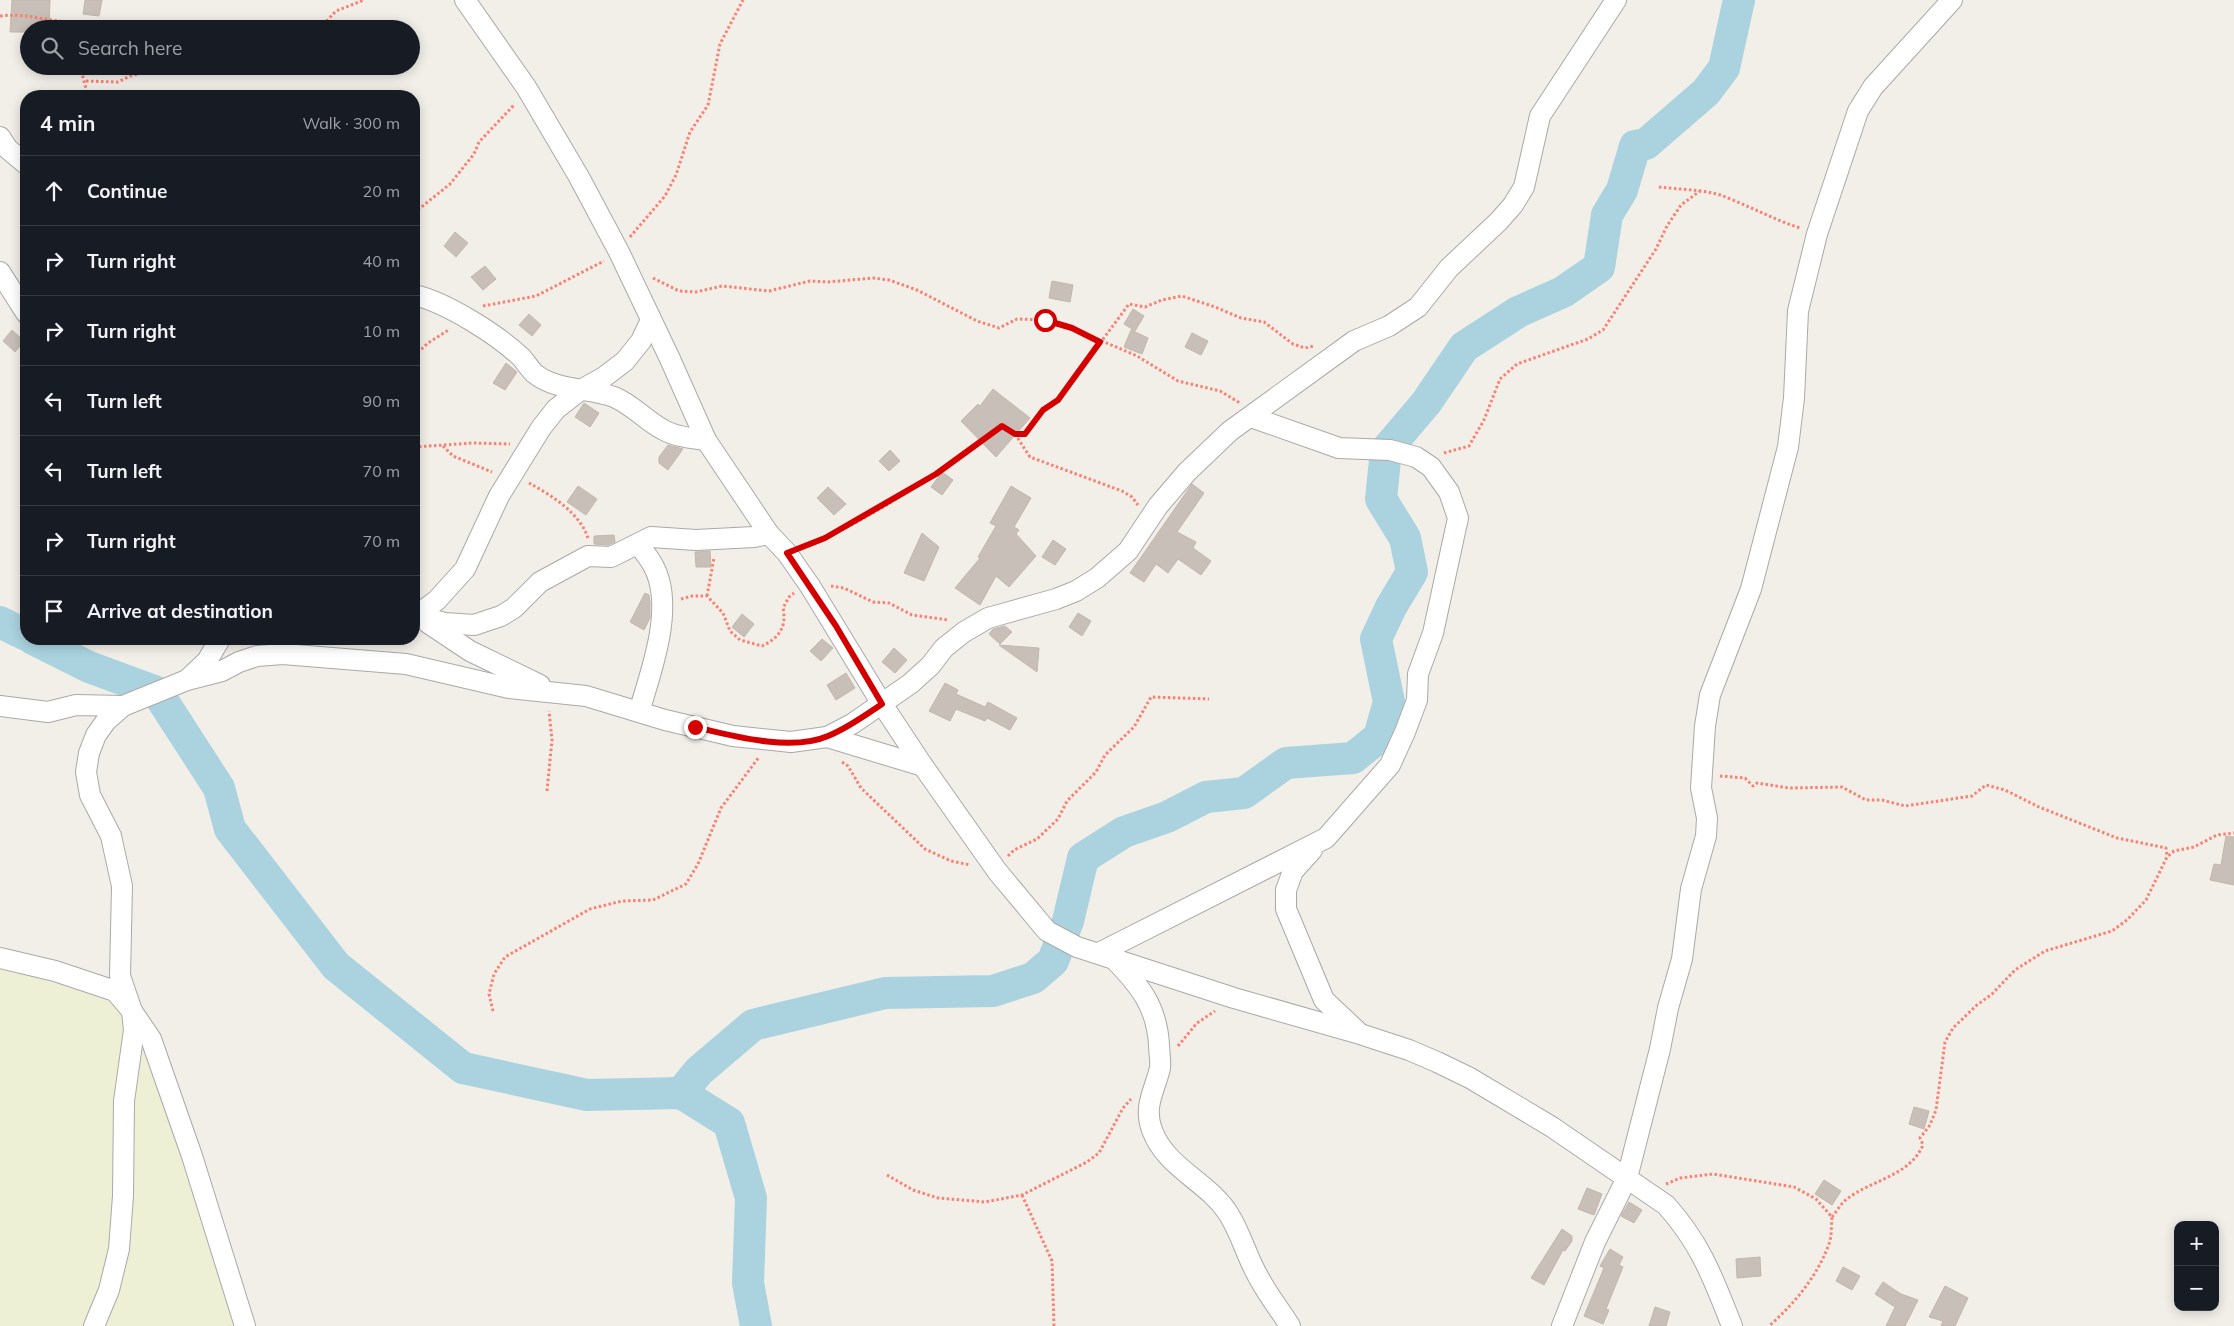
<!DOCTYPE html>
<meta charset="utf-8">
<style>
:root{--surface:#171b24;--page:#20242c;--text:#f1f3f6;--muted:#9ea1a6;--line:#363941}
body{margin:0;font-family:Mulish,sans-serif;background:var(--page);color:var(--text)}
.controls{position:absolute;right:15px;bottom:15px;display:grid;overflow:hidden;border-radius:10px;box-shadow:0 2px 12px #0003}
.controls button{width:45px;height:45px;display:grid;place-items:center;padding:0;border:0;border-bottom:1px solid var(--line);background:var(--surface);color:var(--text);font:25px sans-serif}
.stop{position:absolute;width:15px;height:15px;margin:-11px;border:4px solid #d40000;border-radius:50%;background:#fff}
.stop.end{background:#d40000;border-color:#fff;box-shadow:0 1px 5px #0008}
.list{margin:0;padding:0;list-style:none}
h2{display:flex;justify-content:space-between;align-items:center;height:65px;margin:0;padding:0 20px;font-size:21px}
h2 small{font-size:16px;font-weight:400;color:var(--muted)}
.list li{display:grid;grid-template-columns:32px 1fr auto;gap:15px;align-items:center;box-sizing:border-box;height:70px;padding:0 20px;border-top:1px solid var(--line)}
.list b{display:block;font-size:19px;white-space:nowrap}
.list em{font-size:16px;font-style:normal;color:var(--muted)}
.icon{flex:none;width:28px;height:28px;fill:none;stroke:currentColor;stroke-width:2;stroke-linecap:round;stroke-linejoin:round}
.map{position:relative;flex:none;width:2234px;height:1326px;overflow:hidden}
.search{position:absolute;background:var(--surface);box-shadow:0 2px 12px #0003;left:20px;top:20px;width:400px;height:55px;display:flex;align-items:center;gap:12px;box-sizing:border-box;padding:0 18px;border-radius:28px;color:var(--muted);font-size:19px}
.panel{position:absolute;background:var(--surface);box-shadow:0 2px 12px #0003;left:20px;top:90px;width:400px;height:555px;border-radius:20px}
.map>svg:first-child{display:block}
.farmland{fill:#eef0d5}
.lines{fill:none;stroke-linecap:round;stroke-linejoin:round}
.river{stroke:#aad3df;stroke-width:32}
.building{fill:#c7bfb8;stroke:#c4b6ab}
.street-casing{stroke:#a9a9a9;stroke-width:22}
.path{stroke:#fa8072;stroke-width:3;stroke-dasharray:2.5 2.5;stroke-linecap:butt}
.street{stroke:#fff;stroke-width:20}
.route{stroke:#d40000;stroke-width:6}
</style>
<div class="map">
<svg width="2234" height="1326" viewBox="0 0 2234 1326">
<rect width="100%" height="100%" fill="#f2efe9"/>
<!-- farmland -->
<path class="farmland" d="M 0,967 L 126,991 L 242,1326 L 0,1326 Z"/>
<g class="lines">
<!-- river -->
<g class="river">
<path d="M 0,622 L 26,635"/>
<path d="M 33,639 L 89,667 L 157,692 L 219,788 L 230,829 L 336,966 L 463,1068 L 587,1095 L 681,1093 L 729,1123 L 751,1198 L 748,1283 L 756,1326"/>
<path d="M 681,1093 L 699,1071 L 753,1025 L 885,993 L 993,991 L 1033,978 L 1053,961 L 1068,921 L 1083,858 L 1124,832 L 1167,817 L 1206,797 L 1244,793 L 1286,763 L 1353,758 L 1379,737 L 1389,702 L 1376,639 L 1391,607 L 1412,572 L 1405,538 L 1381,499 L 1386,450 L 1426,403 L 1464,347 L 1518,312 L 1563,292 L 1599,267 L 1607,215 L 1622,190 L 1635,146 L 1646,144 L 1706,92 L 1724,68 L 1739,0"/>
</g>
</g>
<!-- building -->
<g class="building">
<path d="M 12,0 L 50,0 L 49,29 L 29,29 L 29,32 L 10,32 Z"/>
<path d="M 85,0 L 102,0 L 99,16 L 83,14 Z"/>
<path d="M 455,232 L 468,243 L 456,257 L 444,246 Z"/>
<path d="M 485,266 L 496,279 L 483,290 L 471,277 Z"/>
<path d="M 1052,281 L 1073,285 L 1070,302 L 1049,298 Z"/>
<path d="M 1133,309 L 1144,316 L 1135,331 L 1124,324 Z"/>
<path d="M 529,314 L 541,325 L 532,336 L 519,325 Z"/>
<path d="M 12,330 L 24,341 L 15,352 L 3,341 Z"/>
<path d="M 1131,330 L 1148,338 L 1142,354 L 1124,347 Z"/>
<path d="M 1192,333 L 1208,341 L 1201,355 L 1185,347 Z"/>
<path d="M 506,363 L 517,372 L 505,390 L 493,383 Z"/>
<path d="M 993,389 L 1030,418 L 996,457 L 961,421 L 978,404 L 980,406 Z"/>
<path d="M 584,403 L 599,413 L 590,427 L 575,417 Z"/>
<path d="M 668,445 L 683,449 L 668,470 L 659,463 L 659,457 Z"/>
<path d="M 890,450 L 900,461 L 889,471 L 879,461 Z"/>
<path d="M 942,472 L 953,480 L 942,495 L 931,487 Z"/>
<path d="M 1192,484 L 1204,493 L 1177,532 L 1196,542 L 1193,548 L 1211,561 L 1201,575 L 1178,559 L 1168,573 L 1156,564 L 1144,582 L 1130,573 Z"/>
<path d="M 578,486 L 597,499 L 586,515 L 567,502 Z"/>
<path d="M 1011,486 L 1031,498 L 1014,527 L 1019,530 L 1016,534 L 1036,556 L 1009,587 L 996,576 L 980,605 L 955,588 L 980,558 L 978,557 L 996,526 L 990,523 Z"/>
<path d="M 828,487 L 846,504 L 834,515 L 817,498 Z"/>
<path d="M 922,533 L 939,547 L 924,581 L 904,573 Z"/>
<path d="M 614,535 L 615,542 L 608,545 L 594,544 L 594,536 Z"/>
<path d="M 1053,540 L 1066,549 L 1055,565 L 1042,557 Z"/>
<path d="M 710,551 L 711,567 L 696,567 L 695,552 Z"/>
<path d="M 645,593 L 649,595 L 650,602 L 650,618 L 644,630 L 630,622 Z"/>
<path d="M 1078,613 L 1091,621 L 1082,636 L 1069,627 Z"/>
<path d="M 742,614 L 754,624 L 744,637 L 732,627 Z"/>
<path d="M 1005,626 L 1012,632 L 1000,644 L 989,634 L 993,629 Z"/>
<path d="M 822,639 L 833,648 L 821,661 L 810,651 Z"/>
<path d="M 999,645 L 1039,648 L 1037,672 Z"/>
<path d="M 894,648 L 907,660 L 895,673 L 882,662 Z"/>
<path d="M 846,673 L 855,688 L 836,700 L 827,685 Z"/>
<path d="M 945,683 L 958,690 L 956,694 L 985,707 L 988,702 L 1017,718 L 1010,730 L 987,718 L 985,721 L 956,709 L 950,721 L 929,711 Z"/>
<path d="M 2226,836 L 2234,837 L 2234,885 L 2210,880 L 2214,864 L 2221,865 Z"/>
<path d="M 1914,1107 L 1929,1111 L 1924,1129 L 1909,1124 Z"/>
<path d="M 1824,1180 L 1841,1191 L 1832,1205 L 1815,1194 Z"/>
<path d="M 1587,1188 L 1602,1194 L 1594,1215 L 1578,1209 Z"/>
<path d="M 1629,1202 L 1642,1210 L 1634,1223 L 1621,1216 Z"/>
<path d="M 1562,1229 L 1572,1236 L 1572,1241 L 1565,1251 L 1563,1250 L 1544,1285 L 1531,1278 Z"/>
<path d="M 1610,1249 L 1623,1257 L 1619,1265 L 1623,1267 L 1606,1309 L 1609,1310 L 1603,1324 L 1584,1316 L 1604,1268 L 1600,1266 Z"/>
<path d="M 1760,1257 L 1761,1276 L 1737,1278 L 1736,1259 Z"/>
<path d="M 1843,1267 L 1860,1276 L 1852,1290 L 1836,1281 Z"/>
<path d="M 1883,1282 L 1901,1294 L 1918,1300 L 1905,1326 L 1886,1326 L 1895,1307 L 1875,1294 Z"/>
<path d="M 1945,1286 L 1968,1298 L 1955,1326 L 1941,1326 L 1943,1321 L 1929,1317 Z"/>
<path d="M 1655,1307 L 1670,1312 L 1666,1326 L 1649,1326 Z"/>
</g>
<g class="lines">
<defs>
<g id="street">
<path d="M 465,0 L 526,87 L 579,177 L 619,252 L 670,359 L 706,440 L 769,534 L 787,553 L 810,586 L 882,704 L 923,766 L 997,871 L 1047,931 L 1077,947 L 1234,998 L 1360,1034 L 1409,1050 L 1437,1062 L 1470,1078 L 1552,1127 L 1666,1205 C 1701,1244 1713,1278 1732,1326"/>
<path d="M 0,137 L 8,149 L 26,164"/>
<path d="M 0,272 L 26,313"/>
<path d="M 414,295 C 446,302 498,335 522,358 C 526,363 530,369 534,373 C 555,391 590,388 614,397 C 633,405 645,420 662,429 C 675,437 691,438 706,440"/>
<path d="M 639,545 C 644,552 650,559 654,567 C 675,608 651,671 639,712"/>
<path d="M 417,615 L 437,600 L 465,569 L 499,496 L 541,428 L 556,409 L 579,391 L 604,377 L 625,361 L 641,341 L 651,320"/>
<path d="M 417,615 L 445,623 L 474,625 L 501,616 L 514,608 L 540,582 L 588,556 L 611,557 L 651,537 L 696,540 L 754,537 L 769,534"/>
<path d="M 428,623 L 470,651 L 540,685"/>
<path d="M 188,679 L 207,661 L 220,639"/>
<path d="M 0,706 L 48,712 L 76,705 L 123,706"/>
<path d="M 827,737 L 923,766"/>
<path d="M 1312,850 L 1293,871 L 1286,890 L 1286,909 L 1324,1000 L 1357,1031"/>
<path d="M 1099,953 L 1326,838 L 1390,765 L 1405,732 L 1417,700 L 1418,674 L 1433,633 L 1458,518 L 1449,492 L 1431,467 L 1416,457 L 1390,450 L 1339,448 L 1251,417"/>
<path d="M 0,958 L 55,971 L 115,991 L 132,1011 L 151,1039 L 192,1156 L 245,1326"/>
<path d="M 1115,960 C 1140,986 1157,1007 1159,1045 C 1159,1052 1161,1061 1160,1068 C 1155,1090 1143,1106 1152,1130 C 1166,1168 1207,1181 1228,1213 C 1241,1233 1247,1258 1259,1278 C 1268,1295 1280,1310 1290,1326"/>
<path d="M 94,1326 L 109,1290 L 119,1249 L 123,1196 L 124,1101 L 134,1030 L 132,1011 L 120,976 L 122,886 L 111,836 L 90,795 L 86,772 L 89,753 L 96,735 L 106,721 L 123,706 L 187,680 L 222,671 L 239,662 L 257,656 L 283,654 L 406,664 L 509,688 L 586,696 L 665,720 L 733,736 L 791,742 L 827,737 L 852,724 L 910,684 L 930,666 L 944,648 L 964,632 L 988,618 L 1056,599 L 1076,591 L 1097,578 L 1128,551 L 1158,506 L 1187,472 L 1230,431 L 1354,341 L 1389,326 L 1418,307 L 1449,268 L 1499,221 L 1513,205 L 1524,187 L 1540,116 L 1616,0"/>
<path d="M 1562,1326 L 1595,1242 L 1627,1178 L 1660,1049 L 1668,1008 L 1682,959 L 1691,889 L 1706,836 L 1707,818 L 1701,788 L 1705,726 L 1710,695 L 1751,589 L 1788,447 L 1794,398 L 1798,311 L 1817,234 L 1858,111 L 1873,87 L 1952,0"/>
</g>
</defs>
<!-- street casing -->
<use href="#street" class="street-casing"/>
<!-- path -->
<g class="path">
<path d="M 0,16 C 23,13 38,19 60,21 L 63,29"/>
<path d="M 299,29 L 321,27 L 336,11 L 364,0"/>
<path d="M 80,66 L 88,96"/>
<path d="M 86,81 L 118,82 L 130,76 L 169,66"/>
<path d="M 1659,187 C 1681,190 1708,189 1728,198 C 1753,208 1775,220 1800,228"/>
<path d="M 414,213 L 450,184 L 474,154 L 479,142 L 515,104"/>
<path d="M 630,237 L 665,196 L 676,175 L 690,132 L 708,105 L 720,44 L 743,0"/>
<path d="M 653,278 L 679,291 L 696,292 L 722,286 L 769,291 L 810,281 L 828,282 L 873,278 L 889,280 L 917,290 L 977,321 L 999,328 L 1017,319 L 1045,320 L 1072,328 L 1137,356 L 1178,381 L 1220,391 L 1240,403"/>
<path d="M 483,306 L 536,296 L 604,261"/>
<path d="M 414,356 L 428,343 L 450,329"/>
<path d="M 414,434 L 414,439"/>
<path d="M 1015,434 L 1030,457 L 1122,491 L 1132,497 L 1138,505"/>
<path d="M 443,446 L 453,456 L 492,472"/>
<path d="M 414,447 L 473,443 L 510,444"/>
<path d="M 1444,453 L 1469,446 L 1484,420 L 1500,379 L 1517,364 L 1588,339 L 1603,330 L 1656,249 L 1667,226 L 1681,205 L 1700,191"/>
<path d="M 529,483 C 551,495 580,513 588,538"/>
<path d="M 805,546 C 876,518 940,471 1002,426 L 1015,434 L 1025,434 L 1043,410 L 1058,400 L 1129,304 L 1145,307 L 1162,300 L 1182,296 L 1215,307 L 1241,318 L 1264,322 L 1293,344 L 1305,348 L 1314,346"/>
<path d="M 831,586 L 844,588 L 873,602 L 889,603 L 912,615 L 949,620"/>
<path d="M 707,596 L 714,558"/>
<path d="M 681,599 L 692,596 L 707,596 L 723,613 L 730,631 L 740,640 L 762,646 C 779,638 787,627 783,608 L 789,597 L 794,593"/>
<path d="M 842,762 L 848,766 L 861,788 L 925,849 L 951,861 L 970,865"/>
<path d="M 1720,776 L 1745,778 L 1753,786 L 1757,783 L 1789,788 L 1842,787 L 1866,800 L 1882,800 L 1905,806 L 1972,796 L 1986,785 L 2005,790 L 2039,807 L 2117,838 L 2166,848 L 2167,856"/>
<path d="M 547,791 L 552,740 L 549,711"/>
<path d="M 1008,856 L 1014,850 L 1037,839 L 1058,819 L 1067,801 L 1096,772 L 1105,755 L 1134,727 L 1151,697 L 1209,699"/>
<path d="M 493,1011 L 489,994 L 494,974 L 505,957 L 590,909 L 622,901 L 653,900 L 686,884 L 698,864 L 721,808 L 759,757"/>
<path d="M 1178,1046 L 1197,1023 L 1215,1011"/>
<path d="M 887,1175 L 913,1190 L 938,1198 L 985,1202 L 1022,1195 L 1087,1162 L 1099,1153 L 1123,1108 L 1131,1099"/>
<path d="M 1666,1184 L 1680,1178 L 1713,1174 L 1794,1187 L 1816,1199 L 1832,1217 C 1831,1226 1832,1236 1829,1244 C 1817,1277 1794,1304 1769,1326"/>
<path d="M 1022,1195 L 1052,1261 L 1054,1326"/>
<path d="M 1832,1217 C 1837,1211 1841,1203 1847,1199 C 1871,1180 1910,1176 1923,1145 L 1920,1138 L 1930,1125 L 1936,1110 L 1945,1042 L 1953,1028 L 1977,1005 L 1992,994 L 2015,970 L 2045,951 L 2112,931 L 2127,920 L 2146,900 L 2167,857 L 2174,851 L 2194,847 L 2217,835 L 2234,833"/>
</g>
<!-- street -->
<use href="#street" class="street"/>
</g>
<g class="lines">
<!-- route -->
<path class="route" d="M 695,727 C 733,736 791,752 828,736 C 848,728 864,716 882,704 L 836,626 L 787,553 L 825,538 L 936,474 L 1002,426 L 1015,434 L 1025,434 L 1043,410 L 1058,400 L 1100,342 L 1072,328 L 1045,320"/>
</g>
</svg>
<div class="controls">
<button>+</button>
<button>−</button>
</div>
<div class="stop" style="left:1045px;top:320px"></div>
<div class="stop end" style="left:695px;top:727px"></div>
<div class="search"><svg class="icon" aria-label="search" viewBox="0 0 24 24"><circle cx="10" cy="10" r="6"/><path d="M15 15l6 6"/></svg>Search here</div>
<section class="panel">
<h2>4 min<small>Walk · 300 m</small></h2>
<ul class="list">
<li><svg class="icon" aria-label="ahead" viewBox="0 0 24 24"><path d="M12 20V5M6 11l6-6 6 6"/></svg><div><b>Continue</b></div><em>20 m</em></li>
<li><svg class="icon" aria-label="right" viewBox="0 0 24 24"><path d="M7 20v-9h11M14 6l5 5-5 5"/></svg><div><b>Turn right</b></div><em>40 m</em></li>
<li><svg class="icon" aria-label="right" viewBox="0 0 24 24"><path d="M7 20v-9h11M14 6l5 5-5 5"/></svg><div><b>Turn right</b></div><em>10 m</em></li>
<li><svg class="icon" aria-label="left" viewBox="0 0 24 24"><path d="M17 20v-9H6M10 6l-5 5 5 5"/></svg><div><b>Turn left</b></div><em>90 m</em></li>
<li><svg class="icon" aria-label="left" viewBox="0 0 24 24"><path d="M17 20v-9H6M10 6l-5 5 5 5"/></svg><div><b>Turn left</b></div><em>70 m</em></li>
<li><svg class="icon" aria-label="right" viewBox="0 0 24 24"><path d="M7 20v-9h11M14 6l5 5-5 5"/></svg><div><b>Turn right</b></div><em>70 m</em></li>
<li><svg class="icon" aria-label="arrive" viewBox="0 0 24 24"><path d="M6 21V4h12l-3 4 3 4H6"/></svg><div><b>Arrive at destination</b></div></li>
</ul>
</section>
</div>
